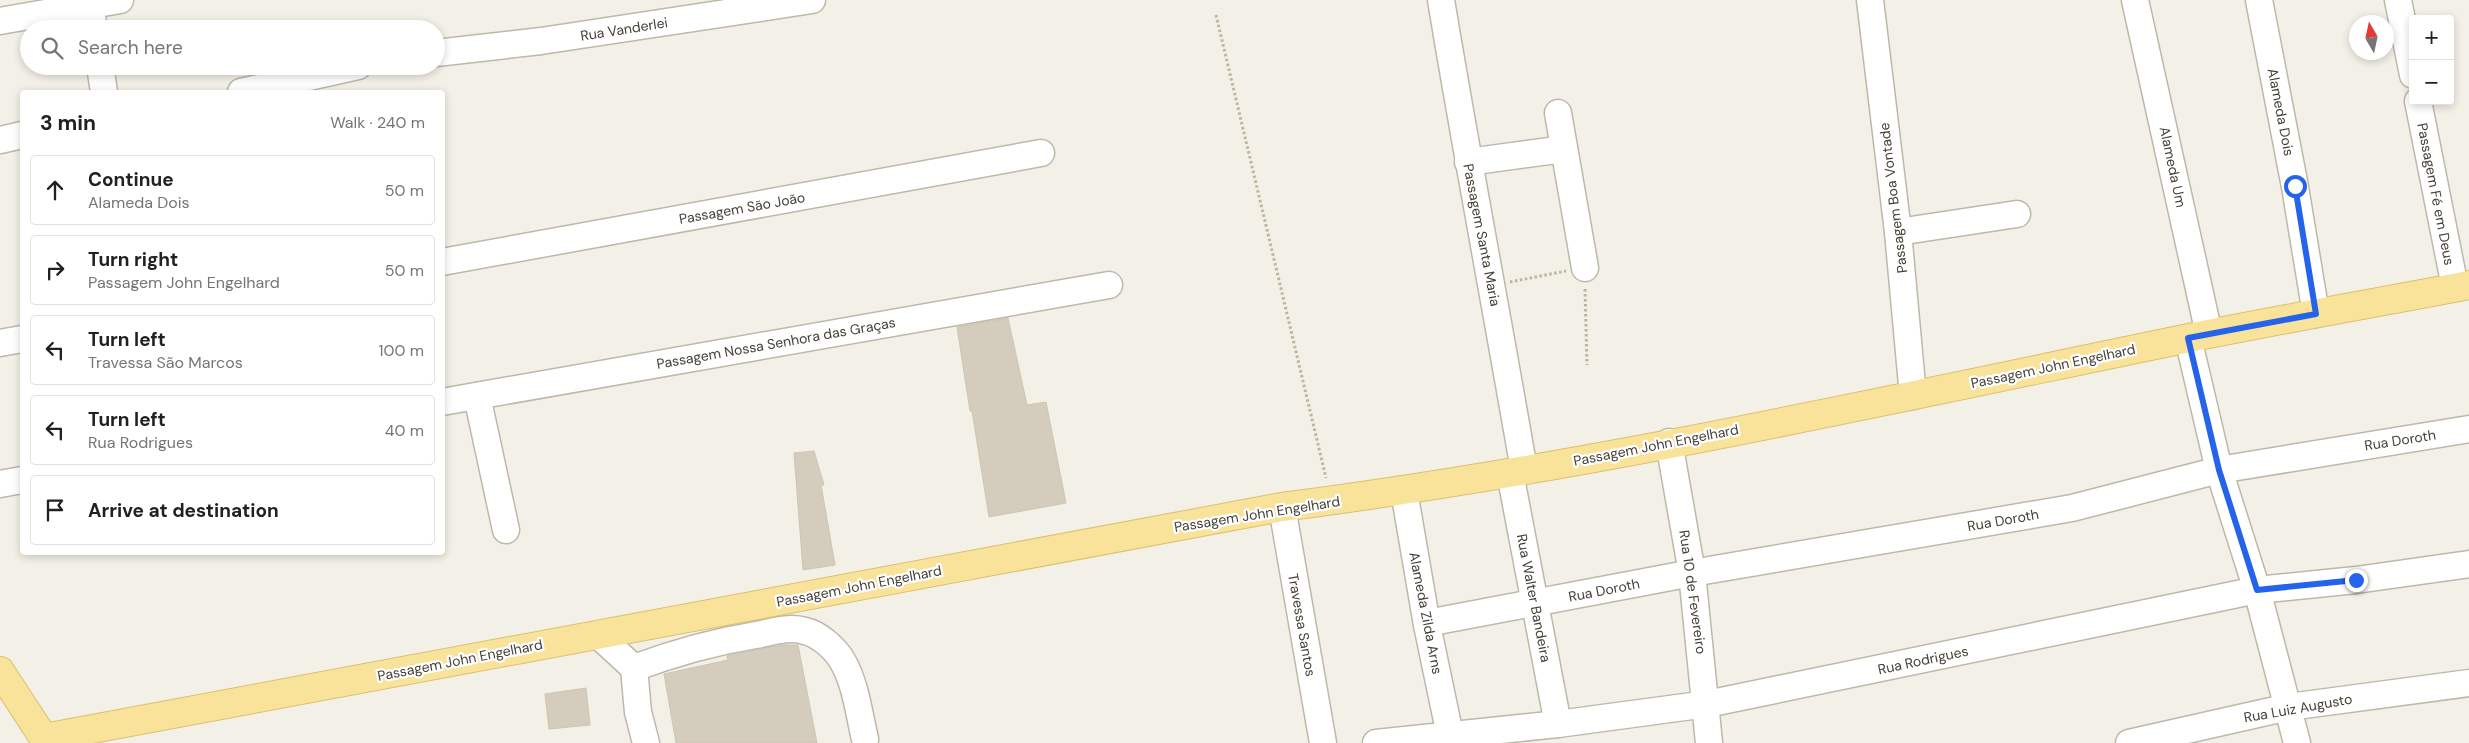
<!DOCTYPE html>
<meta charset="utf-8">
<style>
:root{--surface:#fff;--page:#f2f2f2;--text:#202124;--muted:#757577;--line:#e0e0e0}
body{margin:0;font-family:"DM Sans",sans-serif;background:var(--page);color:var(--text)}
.controls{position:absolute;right:15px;top:15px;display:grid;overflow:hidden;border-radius:5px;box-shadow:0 2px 8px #0003}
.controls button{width:45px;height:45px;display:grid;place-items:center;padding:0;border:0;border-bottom:1px solid var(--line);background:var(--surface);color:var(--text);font:25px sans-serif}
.compass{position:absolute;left:2349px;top:15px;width:45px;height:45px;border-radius:50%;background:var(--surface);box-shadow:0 2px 8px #0003;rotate:351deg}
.stop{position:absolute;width:15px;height:15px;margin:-11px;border:4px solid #2563eb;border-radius:50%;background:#fff}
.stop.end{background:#2563eb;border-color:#fff;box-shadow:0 1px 5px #0008}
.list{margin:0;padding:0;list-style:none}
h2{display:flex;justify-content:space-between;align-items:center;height:65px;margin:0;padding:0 20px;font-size:21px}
h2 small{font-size:16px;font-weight:400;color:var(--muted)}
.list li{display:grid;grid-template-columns:32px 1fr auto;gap:15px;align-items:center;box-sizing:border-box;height:70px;margin:0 10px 10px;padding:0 10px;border:1px solid var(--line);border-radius:5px}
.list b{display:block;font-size:19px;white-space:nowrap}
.list p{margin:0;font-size:16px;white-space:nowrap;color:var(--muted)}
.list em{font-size:16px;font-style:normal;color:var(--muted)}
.icon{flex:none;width:28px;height:28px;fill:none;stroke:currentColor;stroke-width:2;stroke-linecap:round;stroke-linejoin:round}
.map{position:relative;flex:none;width:2469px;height:743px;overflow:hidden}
.search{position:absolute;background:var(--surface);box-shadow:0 2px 8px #0003;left:20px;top:20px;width:425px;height:55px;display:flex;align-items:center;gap:12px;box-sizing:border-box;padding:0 18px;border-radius:28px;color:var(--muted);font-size:19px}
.panel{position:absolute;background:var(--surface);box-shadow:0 2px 8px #0003;left:20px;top:90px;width:425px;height:465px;border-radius:5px}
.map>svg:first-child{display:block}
.building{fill:#d4ccbd;stroke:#cec4b1}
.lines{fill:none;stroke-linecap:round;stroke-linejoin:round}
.minor-casing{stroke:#beb8aa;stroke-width:29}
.major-casing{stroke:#ddc06b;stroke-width:30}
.path{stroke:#bfb49c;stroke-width:3;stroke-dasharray:2.5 2.5;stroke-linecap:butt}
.minor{stroke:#fff;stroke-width:26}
.major{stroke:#f9e29a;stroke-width:28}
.route{stroke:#2563eb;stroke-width:6}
.labels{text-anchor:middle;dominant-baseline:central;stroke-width:4.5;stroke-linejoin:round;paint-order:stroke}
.street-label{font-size:14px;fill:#454037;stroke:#fff}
</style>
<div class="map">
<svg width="2469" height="743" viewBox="0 0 2469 743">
<rect width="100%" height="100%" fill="#f3f0e7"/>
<!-- building -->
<g class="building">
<path d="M 1008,318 L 1027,405 L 1046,402 L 1066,503 L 989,517 L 972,411 L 970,411 L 957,327 Z"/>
<path d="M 814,451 L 824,485 L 821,485 L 835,565 L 803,570 L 794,453 Z"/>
<path d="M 782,645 L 798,645 L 817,743 L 676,743 L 664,674 L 728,660 L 727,656 Z"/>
<path d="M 586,688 L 590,725 L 549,729 L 545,694 Z"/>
</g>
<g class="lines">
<defs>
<g id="minor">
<path d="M 1441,0 C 1467,157 1497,313 1524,470"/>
<path d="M 1870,0 L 1898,232 L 1913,396"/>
<path d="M 2135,0 L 2209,334"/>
<path d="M 2259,0 L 2295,187 L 2316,314"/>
<path d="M 2398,0 L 2413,75"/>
<path d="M 90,5 L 94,29"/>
<path d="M 0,21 L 120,0"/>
<path d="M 436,53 L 541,41 L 812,0"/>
<path d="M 100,66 L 104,92"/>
<path d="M 241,92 L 358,66"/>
<path d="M 2418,101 L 2455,287"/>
<path d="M 1558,113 L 1585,268"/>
<path d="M 0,140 L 22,135"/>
<path d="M 1468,162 L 1564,149"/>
<path d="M 1898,232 L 2017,214"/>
<path d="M 442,262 L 1041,153"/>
<path d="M 2188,338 L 2219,470 L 2257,590 L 2297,743"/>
<path d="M 0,343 L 22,339"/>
<path d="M 477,396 L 506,530"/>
<path d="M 442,402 L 1109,285"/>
<path d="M 1669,442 L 1692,573 L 1709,743"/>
<path d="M 1510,473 L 1558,724"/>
<path d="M 0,484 L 22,480"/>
<path d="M 1404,491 L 1427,625 L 1450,735"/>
<path d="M 1282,507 L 1323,743"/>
<path d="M 1427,623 L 1692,573 L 2072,508 L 2219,470 L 2469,429"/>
<path d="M 598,635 L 634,668 L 638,712 L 646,743"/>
<path d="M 634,668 C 674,653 713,642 756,635 C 772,632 788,626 805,631 C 819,634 836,649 843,662 C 856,685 859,714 865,739"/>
<path d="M 1376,743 L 1558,724 L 1707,704 L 2257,590 L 2356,580 L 2469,564"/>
<path d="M 2129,743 L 2289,707 L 2469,683"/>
</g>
<g id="major">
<path d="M 0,671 L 47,743"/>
<path d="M 44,738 L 1282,507 C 1586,468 1888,400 2189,338 C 2282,319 2376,303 2469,285"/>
</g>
</defs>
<!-- minor casing -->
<use href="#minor" class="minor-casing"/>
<!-- major casing -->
<use href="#major" class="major-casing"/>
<!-- path -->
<g class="path">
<path d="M 1216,15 L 1326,478"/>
<path d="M 1510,282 L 1566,271"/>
<path d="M 1585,289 L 1587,365"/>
</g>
<!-- minor -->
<use href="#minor" class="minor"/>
<!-- major -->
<use href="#major" class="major"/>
</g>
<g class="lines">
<!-- route -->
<path class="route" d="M 2295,186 L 2316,314 L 2188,338 L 2219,470 L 2257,590 L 2356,580"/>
</g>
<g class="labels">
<!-- street labels -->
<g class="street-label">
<text transform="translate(624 29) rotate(-9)">Rua Vanderlei</text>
<text transform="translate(2281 112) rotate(79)">Alameda Dois</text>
<text transform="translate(2173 167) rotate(78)">Alameda Um</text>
<text transform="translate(2436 194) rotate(79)">Passagem Fé em Deus</text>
<text transform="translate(1893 198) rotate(-97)">Passagem Boa Vontade</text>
<text transform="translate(742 208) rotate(-10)">Passagem São João</text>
<text transform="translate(1482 235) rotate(79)">Passagem Santa Maria</text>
<text transform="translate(776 343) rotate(-10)">Passagem Nossa Senhora das Graças</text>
<text transform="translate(2053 366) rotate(-12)">Passagem John Engelhard</text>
<text transform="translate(2400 440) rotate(-9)">Rua Doroth</text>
<text transform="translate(1656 445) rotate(-11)">Passagem John Engelhard</text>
<text transform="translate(1257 514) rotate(-9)">Passagem John Engelhard</text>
<text transform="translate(2003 520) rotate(-10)">Rua Doroth</text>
<text transform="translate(859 586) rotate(-11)">Passagem John Engelhard</text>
<text transform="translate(1604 590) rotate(-11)">Rua Doroth</text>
<text transform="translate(1693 592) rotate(82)">Rua 10 de Fevereiro</text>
<text transform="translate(1534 598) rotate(79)">Rua Walter Bandeira</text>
<text transform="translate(1426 613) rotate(79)">Alameda Zilda Arns</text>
<text transform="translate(1302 625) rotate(80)">Travessa Santos</text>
<text transform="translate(460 660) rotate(-11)">Passagem John Engelhard</text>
<text transform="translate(1923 660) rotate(-12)">Rua Rodrigues</text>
<text transform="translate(2298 708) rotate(-10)">Rua Luiz Augusto</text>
</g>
</g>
</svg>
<div class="controls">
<button>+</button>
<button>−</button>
</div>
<svg class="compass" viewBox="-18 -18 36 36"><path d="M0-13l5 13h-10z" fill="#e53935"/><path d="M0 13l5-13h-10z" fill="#757577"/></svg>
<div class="stop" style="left:2295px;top:186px"></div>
<div class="stop end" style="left:2356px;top:580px"></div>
<div class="search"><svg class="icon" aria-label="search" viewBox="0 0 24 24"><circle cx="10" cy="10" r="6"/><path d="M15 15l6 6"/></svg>Search here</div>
<section class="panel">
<h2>3 min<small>Walk · 240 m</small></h2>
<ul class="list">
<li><svg class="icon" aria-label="ahead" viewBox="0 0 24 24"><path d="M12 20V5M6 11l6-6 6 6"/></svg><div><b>Continue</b><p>Alameda Dois</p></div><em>50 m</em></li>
<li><svg class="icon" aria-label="right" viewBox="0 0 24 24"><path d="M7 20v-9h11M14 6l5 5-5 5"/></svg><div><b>Turn right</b><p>Passagem John Engelhard</p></div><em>50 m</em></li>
<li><svg class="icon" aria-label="left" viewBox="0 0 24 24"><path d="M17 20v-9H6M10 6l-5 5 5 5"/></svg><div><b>Turn left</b><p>Travessa São Marcos</p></div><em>100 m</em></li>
<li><svg class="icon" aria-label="left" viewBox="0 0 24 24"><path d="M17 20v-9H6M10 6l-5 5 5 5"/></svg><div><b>Turn left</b><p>Rua Rodrigues</p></div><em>40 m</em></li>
<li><svg class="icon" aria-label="arrive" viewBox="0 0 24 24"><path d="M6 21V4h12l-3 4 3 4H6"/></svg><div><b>Arrive at destination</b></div></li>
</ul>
</section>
</div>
